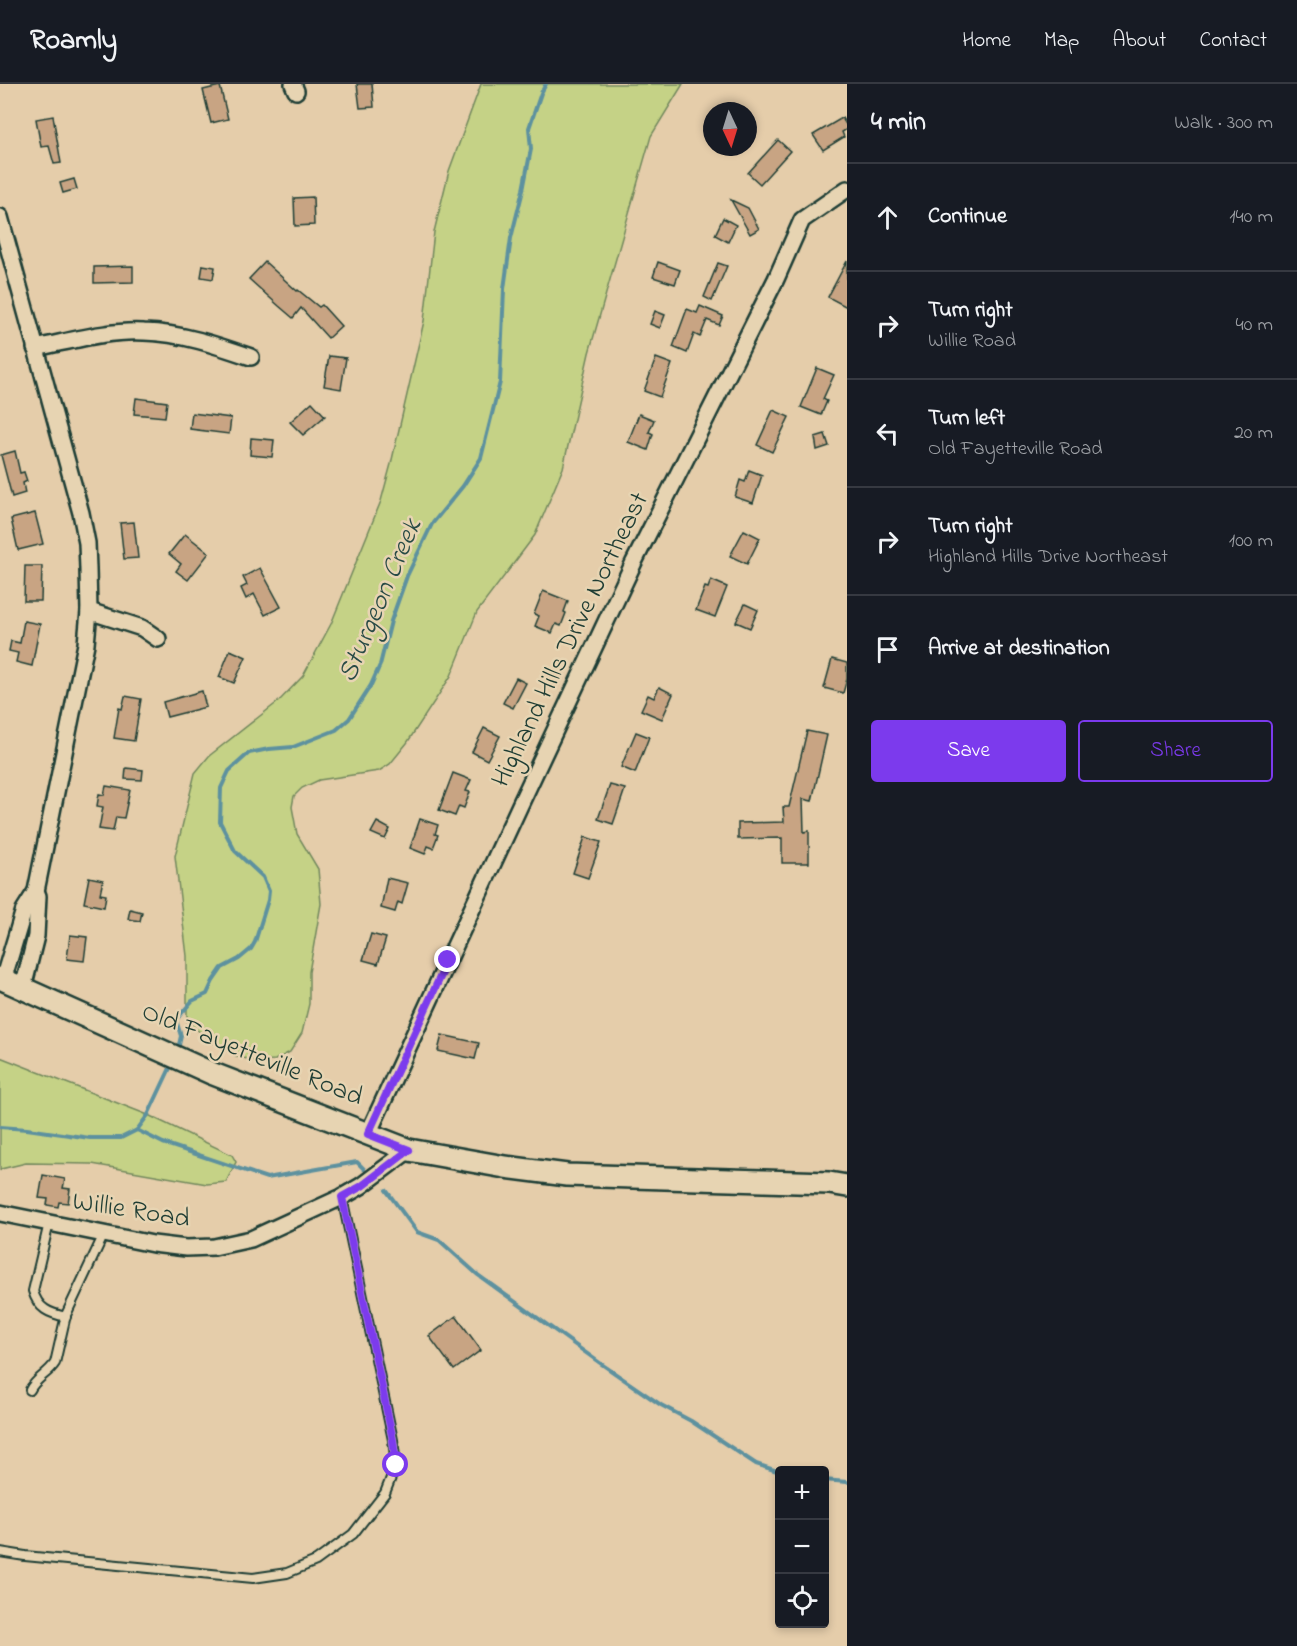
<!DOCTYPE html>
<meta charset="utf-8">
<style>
:root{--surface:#171b24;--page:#20242c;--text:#f1f3f6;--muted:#9ea1a6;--line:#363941;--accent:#7c3aed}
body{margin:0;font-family:"Indie Flower",sans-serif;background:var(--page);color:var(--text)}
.controls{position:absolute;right:18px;bottom:18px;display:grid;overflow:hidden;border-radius:6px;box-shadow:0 3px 9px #0003}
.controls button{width:54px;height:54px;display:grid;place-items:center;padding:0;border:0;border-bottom:2px solid var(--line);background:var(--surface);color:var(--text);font:30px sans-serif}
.compass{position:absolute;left:703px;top:18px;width:54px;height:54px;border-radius:50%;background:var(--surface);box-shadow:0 3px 9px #0003;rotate:176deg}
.stop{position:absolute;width:18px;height:18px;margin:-14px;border:4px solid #7c3aed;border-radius:50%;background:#fff}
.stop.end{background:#7c3aed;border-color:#fff;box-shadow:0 2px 6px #0008}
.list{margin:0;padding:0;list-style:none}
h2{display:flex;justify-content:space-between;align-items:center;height:78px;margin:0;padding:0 24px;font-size:26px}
h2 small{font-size:20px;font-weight:400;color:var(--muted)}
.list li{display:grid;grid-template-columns:39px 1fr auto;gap:18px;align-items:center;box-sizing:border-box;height:108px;padding:0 24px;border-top:2px solid var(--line)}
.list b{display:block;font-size:22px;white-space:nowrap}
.list p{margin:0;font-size:20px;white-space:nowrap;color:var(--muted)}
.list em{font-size:20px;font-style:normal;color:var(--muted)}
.actions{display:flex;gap:12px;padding:18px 24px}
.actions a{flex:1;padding:14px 0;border:2px solid var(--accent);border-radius:6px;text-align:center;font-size:21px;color:var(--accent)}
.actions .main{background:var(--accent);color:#fff}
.icon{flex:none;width:33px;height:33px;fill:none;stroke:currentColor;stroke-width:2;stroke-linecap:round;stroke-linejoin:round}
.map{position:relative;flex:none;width:847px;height:1562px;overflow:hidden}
header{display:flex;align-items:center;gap:36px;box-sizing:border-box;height:84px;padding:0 30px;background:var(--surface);border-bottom:2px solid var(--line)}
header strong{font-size:28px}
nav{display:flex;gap:33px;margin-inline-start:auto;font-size:21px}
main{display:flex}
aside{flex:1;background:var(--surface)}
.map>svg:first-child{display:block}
.green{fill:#c5d286;stroke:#72885d;stroke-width:1.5}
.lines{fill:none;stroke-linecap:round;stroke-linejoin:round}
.stream{stroke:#5d919f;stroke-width:4}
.building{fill:#c8a483;stroke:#1f3d34;stroke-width:1.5}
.lane-casing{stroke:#1f3d34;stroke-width:12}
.street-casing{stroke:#1f3d34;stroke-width:20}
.secondary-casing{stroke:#1f3d34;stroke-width:26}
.lane{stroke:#e7d4b2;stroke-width:8}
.street{stroke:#e7d4b2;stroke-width:15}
.secondary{stroke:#e7d4b2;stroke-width:21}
.route{stroke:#7c3aed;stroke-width:8}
.labels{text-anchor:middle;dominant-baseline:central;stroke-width:5;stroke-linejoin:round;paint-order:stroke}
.street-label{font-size:27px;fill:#1f3d34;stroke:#e7d4b2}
.water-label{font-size:28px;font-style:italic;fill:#294b46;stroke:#e7d4b2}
</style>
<header>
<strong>Roamly</strong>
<nav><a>Home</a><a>Map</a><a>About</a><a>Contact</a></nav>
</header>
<main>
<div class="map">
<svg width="847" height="1562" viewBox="0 0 847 1562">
<rect width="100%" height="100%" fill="#e5cdaa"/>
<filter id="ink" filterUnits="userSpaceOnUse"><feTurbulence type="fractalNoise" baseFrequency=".0167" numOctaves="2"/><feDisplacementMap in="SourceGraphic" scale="12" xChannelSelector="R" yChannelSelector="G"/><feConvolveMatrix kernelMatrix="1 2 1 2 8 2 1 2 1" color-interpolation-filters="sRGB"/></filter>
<g filter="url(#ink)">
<!-- green -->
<g class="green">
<path d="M 481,0 L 683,0 L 651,52 L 589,269 L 563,384 L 535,451 L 477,528 L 451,592 L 407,659 L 390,680 L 379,687 L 319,696 L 302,704 L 294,712 L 292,723 L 297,750 L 318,785 L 321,820 L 309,888 L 309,920 L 302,949 L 290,968 L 275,976 L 255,977 L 236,972 L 209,956 L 187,937 L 187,872 L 175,772 L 195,689 L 209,672 L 279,617 L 303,592 L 331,540 L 381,417 L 391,380 L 424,237 L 434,148 L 449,87 Z"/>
<path d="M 0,973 L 148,1031 L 232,1071 L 236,1078 L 226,1098 L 207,1100 L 92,1080 L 26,1079 L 1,1085 L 0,1087 Z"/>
</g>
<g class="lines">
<!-- stream -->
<g class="stream">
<path d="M 178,965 L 181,952 L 176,936 L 192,917 L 207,910 L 213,897 L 222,884 L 239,875 L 251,865 L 255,858 L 268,816 L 269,807 L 263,793 L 235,767 L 220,738 L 221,704 L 229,687 L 249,669 L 269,665 L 293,663 L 336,646 L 349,635 L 371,601 L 380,581 L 391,537 L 407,492 L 432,440 L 463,402 L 481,374 L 500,298 L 504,205 L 511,154 L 523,106 L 531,65 L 529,44 L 541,9 L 546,0"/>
<path d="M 0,1043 L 27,1045 L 90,1054 L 121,1054 L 137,1046 L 148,1031 L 171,982"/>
<path d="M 137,1046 L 163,1059 L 267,1094 L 357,1078 L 364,1085"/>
<path d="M 386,1106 L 417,1148 L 439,1156 L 478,1191 L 600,1279 L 661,1321 L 691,1337 L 756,1380 L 780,1388"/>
<path d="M 824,1396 L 847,1398"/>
</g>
</g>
<!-- building -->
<g class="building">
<path d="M 357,0 L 372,0 L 374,23 L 360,24 Z"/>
<path d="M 220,2 L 228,35 L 211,39 L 203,6 Z"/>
<path d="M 53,32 L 61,79 L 54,80 L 49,62 L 41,63 L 36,35 Z"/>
<path d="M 842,34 L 847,42 L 847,45 L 842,48 L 844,53 L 823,66 L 813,51 Z"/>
<path d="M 778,56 L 790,67 L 760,100 L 748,89 Z"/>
<path d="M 74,95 L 77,105 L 63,109 L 60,99 Z"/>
<path d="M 313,113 L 314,141 L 295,142 L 294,114 Z"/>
<path d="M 731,116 L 748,124 L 759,145 L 750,150 Z"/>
<path d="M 723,134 L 736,141 L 728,158 L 715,151 Z"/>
<path d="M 847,177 L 847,223 L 828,213 Z"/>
<path d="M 265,178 L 297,207 L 298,206 L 319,223 L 322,221 L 341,242 L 328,254 L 301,224 L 293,234 L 279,222 L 249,195 Z"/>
<path d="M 658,178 L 680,186 L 675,200 L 653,193 Z"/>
<path d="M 718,179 L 727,182 L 712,217 L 704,213 Z"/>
<path d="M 203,181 L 215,183 L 213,195 L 201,193 Z"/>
<path d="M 133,182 L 133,198 L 94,199 L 94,183 Z"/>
<path d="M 700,222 L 723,232 L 719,241 L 707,236 L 700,253 L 694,250 L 687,269 L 673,263 L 687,225 L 697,229 Z"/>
<path d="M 655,227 L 665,231 L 660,244 L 650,240 Z"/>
<path d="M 329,272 L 346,274 L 341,305 L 324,302 Z"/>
<path d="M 656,274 L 672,280 L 660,313 L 644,307 Z"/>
<path d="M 817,284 L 834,291 L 823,315 L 827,317 L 821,331 L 801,323 Z"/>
<path d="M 136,314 L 167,318 L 165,333 L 134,330 Z"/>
<path d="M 312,318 L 325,332 L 303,351 L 290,338 Z"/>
<path d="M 773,326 L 789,333 L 772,368 L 757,361 Z"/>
<path d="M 192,329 L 231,334 L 229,350 L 190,345 Z"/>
<path d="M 639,330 L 654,336 L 649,348 L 653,350 L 648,366 L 628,358 Z"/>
<path d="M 825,350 L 829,362 L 817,366 L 815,353 Z"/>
<path d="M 251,354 L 274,356 L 272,373 L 250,371 Z"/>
<path d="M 15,367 L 20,389 L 24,388 L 27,397 L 23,399 L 25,409 L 12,413 L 1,371 Z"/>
<path d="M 749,386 L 762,391 L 753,419 L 735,413 L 740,396 L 745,398 Z"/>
<path d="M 35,429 L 43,460 L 18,466 L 11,435 Z"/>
<path d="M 134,438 L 138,474 L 124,475 L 120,439 Z"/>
<path d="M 744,446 L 760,454 L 747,480 L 730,472 Z"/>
<path d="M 185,450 L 209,469 L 188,496 L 176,487 L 181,480 L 169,470 Z"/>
<path d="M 25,482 L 42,482 L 41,517 L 24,517 Z"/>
<path d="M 260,484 L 281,523 L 265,531 L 254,510 L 246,515 L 241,504 L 247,501 L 243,493 Z"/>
<path d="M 711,496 L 727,503 L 715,533 L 696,526 L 705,503 L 708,504 Z"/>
<path d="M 543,507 L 568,517 L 564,528 L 566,529 L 561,542 L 556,540 L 552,549 L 535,542 L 539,532 L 534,530 Z"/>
<path d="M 745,520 L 758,526 L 750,544 L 736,538 Z"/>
<path d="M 24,537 L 40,540 L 32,582 L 16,578 L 18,569 L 9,567 L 11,557 L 20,559 Z"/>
<path d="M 230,566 L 246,573 L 234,599 L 219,593 Z"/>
<path d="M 832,575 L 847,579 L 847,595 L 843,609 L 824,604 Z"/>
<path d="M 516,594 L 526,599 L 513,624 L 503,619 Z"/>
<path d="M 659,603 L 673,610 L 662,635 L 641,626 L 648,611 L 654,614 Z"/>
<path d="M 202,607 L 206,623 L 167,633 L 163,618 Z"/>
<path d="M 125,612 L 141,615 L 134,657 L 114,654 L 119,624 L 122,625 Z"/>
<path d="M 484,644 L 500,652 L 487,676 L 472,668 Z"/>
<path d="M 807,647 L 827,651 L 812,717 L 803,715 L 804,748 L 809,747 L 809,779 L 782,779 L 782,754 L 738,755 L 738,739 L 784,738 L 783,723 L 789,723 Z"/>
<path d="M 636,648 L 649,653 L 635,689 L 621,683 Z"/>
<path d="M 126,684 L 143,686 L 142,696 L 125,695 Z"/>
<path d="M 453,689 L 471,696 L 466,707 L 470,708 L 464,724 L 459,722 L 455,732 L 439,726 Z"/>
<path d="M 610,701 L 625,705 L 613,740 L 598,735 Z"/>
<path d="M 106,702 L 130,706 L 124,734 L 116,733 L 113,747 L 99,745 L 103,723 L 97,722 L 99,710 L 104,711 Z"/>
<path d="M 420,735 L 438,741 L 435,750 L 438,751 L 433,764 L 428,762 L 425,770 L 410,764 Z"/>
<path d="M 377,738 L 390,745 L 385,755 L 371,749 Z"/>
<path d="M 585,753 L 601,758 L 588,794 L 573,789 Z"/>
<path d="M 89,793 L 103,796 L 100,810 L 106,811 L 104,823 L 84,819 Z"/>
<path d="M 387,794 L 408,799 L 402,820 L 398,818 L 395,828 L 381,824 Z"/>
<path d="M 130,825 L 142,828 L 140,837 L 128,835 Z"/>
<path d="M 371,850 L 386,854 L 378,880 L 363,876 Z"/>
<path d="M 70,851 L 87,853 L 84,877 L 67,875 Z"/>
<path d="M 442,951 L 479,959 L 475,975 L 438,967 Z"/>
<path d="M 43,1091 L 65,1095 L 63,1104 L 70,1105 L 68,1119 L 59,1118 L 58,1123 L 47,1121 L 48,1115 L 39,1114 Z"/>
<path d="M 456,1232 L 481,1266 L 454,1286 L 429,1252 Z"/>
</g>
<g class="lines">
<defs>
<g id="lane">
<path d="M 49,1139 L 33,1207 C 38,1225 49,1229 66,1233"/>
<path d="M 30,1306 C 36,1294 48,1290 55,1279 L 66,1231 L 104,1150"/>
<path d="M 0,1468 L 25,1472 L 253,1494 L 287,1489 L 316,1477 L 353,1450 L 385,1409 L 396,1381 L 393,1356 L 342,1113"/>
</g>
<g id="street">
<path d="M 293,0 L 296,7"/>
<path d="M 0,133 L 81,429 L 87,459 L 88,485 L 89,527 L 86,560 L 36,807 L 24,826 L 3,896"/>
<path d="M 35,264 C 71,257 108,246 144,248 C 181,249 216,261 251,273"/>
<path d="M 89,527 L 142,544 L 158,555"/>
<path d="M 23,904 L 36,852 L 38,812 L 36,807"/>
<path d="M 368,1050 L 520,721 L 634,478 L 776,195 L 802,136 L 847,105"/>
<path d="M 0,1129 L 153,1160 L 186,1164 L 214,1163 L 251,1155 L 342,1113 L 361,1102 L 409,1066"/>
</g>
<path id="secondary" d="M 0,894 L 211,989 L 409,1066 L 505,1083 L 567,1091 L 829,1099 L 847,1102"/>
</defs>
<!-- lane casing -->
<use href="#lane" class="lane-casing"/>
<!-- street casing -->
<use href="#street" class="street-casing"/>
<!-- secondary casing -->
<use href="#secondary" class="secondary-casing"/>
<!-- lane -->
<use href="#lane" class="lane"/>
<!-- street -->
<use href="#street" class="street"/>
<!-- secondary -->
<use href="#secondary" class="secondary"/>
</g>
</g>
<g class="lines" filter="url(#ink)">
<!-- route -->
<path class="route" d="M 396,1381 L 393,1356 L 342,1113 L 362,1102 L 409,1066 L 368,1050 L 448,876"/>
</g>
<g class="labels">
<!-- street labels -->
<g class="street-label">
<text transform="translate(571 556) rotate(-64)">Highland Hills Drive Northeast</text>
<text transform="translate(252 971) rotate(22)">Old Fayetteville Road</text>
<text transform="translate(131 1127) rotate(9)">Willie Road</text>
</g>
<!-- water labels -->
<g class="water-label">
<text transform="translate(381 517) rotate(-67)">Sturgeon Creek</text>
</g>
</g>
</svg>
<div class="controls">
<button>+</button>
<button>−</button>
<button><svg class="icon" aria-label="locate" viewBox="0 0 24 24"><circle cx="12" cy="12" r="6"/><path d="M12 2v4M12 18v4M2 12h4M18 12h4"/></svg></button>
</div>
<svg class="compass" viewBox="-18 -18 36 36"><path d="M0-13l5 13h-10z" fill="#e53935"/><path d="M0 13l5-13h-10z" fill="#9ea1a6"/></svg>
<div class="stop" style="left:396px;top:1381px"></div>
<div class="stop end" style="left:448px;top:876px"></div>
</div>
<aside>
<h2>4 min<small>Walk · 300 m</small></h2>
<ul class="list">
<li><svg class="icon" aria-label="ahead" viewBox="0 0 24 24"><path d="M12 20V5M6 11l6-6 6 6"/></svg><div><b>Continue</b></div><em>140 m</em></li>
<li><svg class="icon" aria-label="right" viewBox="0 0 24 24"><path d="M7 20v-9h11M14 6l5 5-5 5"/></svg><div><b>Turn right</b><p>Willie Road</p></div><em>40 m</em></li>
<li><svg class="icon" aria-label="left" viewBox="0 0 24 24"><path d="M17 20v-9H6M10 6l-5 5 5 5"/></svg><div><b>Turn left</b><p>Old Fayetteville Road</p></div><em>20 m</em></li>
<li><svg class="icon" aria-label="right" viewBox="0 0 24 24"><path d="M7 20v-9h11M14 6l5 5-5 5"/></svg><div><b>Turn right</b><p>Highland Hills Drive Northeast</p></div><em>100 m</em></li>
<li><svg class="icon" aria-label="arrive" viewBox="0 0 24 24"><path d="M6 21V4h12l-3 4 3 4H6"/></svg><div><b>Arrive at destination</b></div></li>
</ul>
<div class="actions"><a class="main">Save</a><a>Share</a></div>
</aside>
</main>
